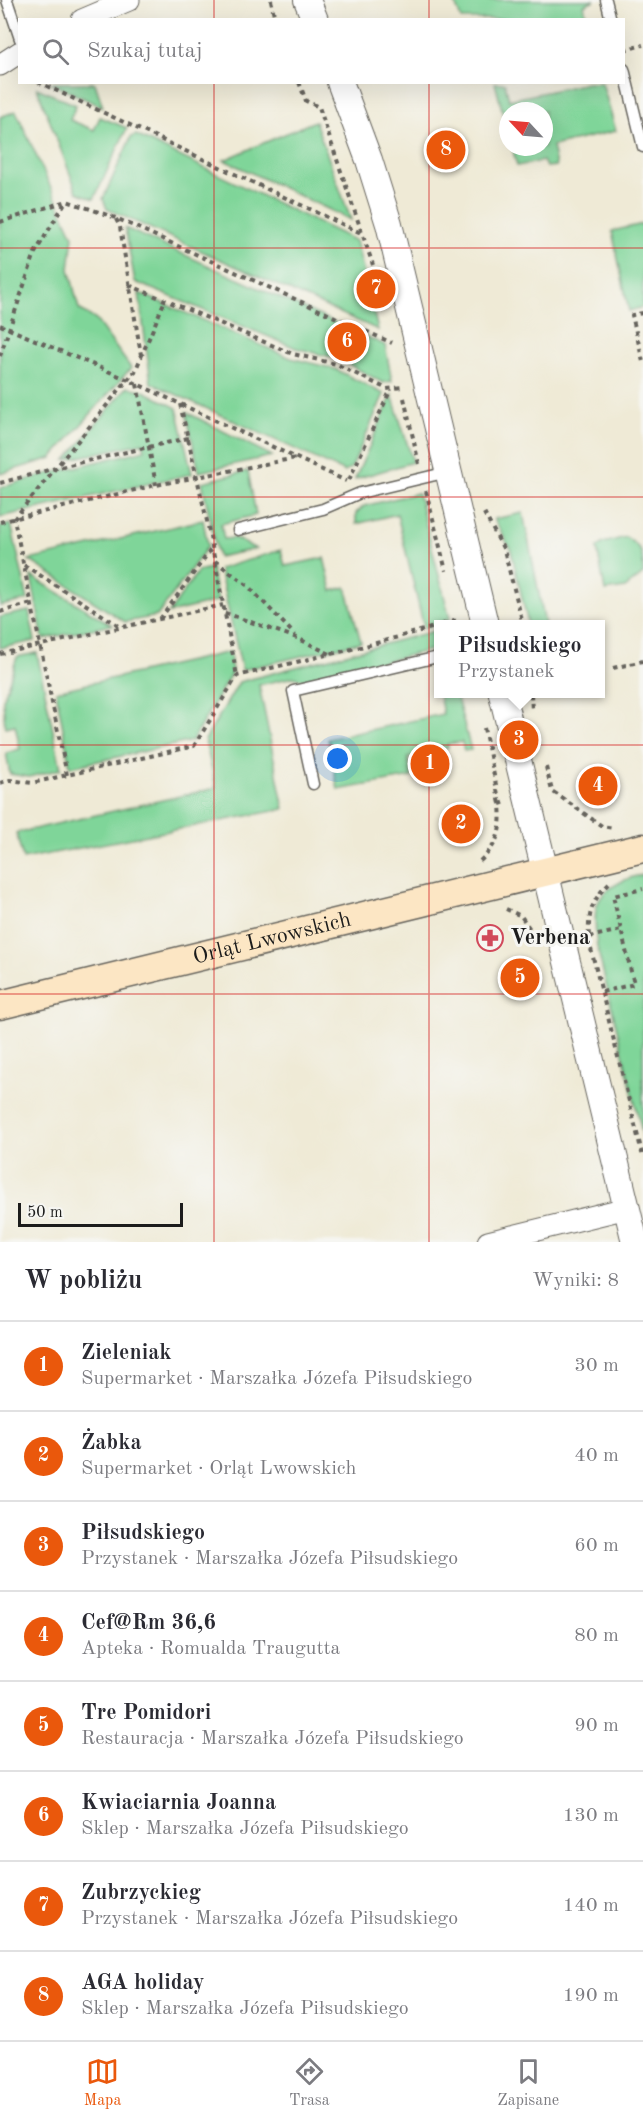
<!DOCTYPE html>
<html lang="pl">
<meta charset="utf-8">
<style>
:root{--surface:#fff;--page:#f2f2f3;--text:#2b2b33;--muted:#7c7c81;--line:#e1e1e2;--accent:#ea580c}
body{margin:0;font-family:"Old Standard TT",serif;background:var(--page);color:var(--text)}
.compass{position:absolute;left:499px;top:102px;width:54px;height:54px;border-radius:50%;background:var(--surface);box-shadow:0 6px 24px #0002;rotate:296deg}
.scale{position:absolute;left:18px;bottom:15px;width:165px;box-sizing:border-box;padding-left:6px;border:3px solid #1c1c1c;border-top:0;font-size:16px;line-height:21px;white-space:nowrap;color:#1c1c1c;-webkit-text-stroke:4px #f6f6f2;paint-order:stroke}
.you{position:absolute;left:338px;top:759px;width:21px;height:21px;margin:-15px;border:4px solid #fff;border-radius:50%;background:#1a73e8;box-shadow:0 0 0 9px #1a73e833}
.badge{display:grid;place-items:center;width:39px;height:39px;border-radius:50%;background:var(--accent);color:#fff;font-size:20px;font-weight:700}
.pin{position:absolute;translate:-50% -50%;border:3px solid #fff;box-shadow:0 2px 6px #0006}
.popup{position:absolute;left:434px;top:620px;width:171px;height:78px;box-sizing:border-box;display:grid;place-content:center;border-radius:0px;background:var(--surface);filter:drop-shadow(0 2px 4px #0005);font-size:20px;white-space:nowrap;color:var(--muted)}
.popup b{font-size:22px;color:var(--text)}
.popup::after{content:'';position:absolute;left:50%;top:100%;margin-left:-12px;border:12px solid transparent;border-top-color:var(--surface)}
.list{margin:0;padding:0;list-style:none}
h2{display:flex;justify-content:space-between;align-items:center;height:78px;margin:0;padding:0 24px;font-size:26px}
h2 small{font-size:20px;font-weight:400;color:var(--muted)}
.list li{display:grid;grid-template-columns:39px 1fr auto;gap:18px;align-items:center;box-sizing:border-box;height:90px;padding:0 24px;border-top:2px solid var(--line)}
.list b{display:block;font-size:22px;white-space:nowrap}
.list p{margin:0;font-size:20px;white-space:nowrap;color:var(--muted)}
.list em{font-size:20px;font-style:normal;color:var(--muted)}
.icon{flex:none;width:33px;height:33px;fill:none;stroke:currentColor;stroke-width:2;stroke-linecap:round;stroke-linejoin:round}
.map{position:relative;flex:none;width:643px;height:1242px;overflow:hidden}
.search{position:absolute;background:var(--surface);box-shadow:0 6px 24px #0002;left:18px;right:18px;top:18px;height:66px;display:flex;align-items:center;gap:15px;box-sizing:border-box;padding:0 21px;border-radius:0px;color:var(--muted);font-size:22px}
.sheet{height:798px;background:var(--surface)}
nav{display:flex;justify-content:space-around;align-items:center;box-sizing:border-box;height:84px;border-top:2px solid var(--line);background:var(--surface);font-size:16px;color:var(--muted)}
nav a{display:grid;justify-items:center;gap:3px}
nav .on{color:var(--accent)}
.map>svg:first-child{display:block}
.green{fill:#7fd599;stroke:#4e785a;stroke-width:1.5}
.lines{fill:none;stroke-linecap:round;stroke-linejoin:round}
.service-casing{stroke:#66645d;stroke-width:13}
.minor-casing{stroke:#66645d;stroke-width:23}
.tertiary-casing{stroke:#66645d;stroke-width:28}
.secondary-casing{stroke:#66645d;stroke-width:31}
.path{stroke:#66645d;stroke-width:4;stroke-dasharray:4.5 4.5;stroke-linecap:butt}
.service{stroke:#fff;stroke-width:10}
.minor{stroke:#fff;stroke-width:21}
.tertiary{stroke:#fff;stroke-width:26}
.secondary{stroke:#fce6c4;stroke-width:28}
.grid{fill:none;stroke:#d62828;stroke-width:1.5;stroke-opacity:0.55}
.labels{text-anchor:middle;dominant-baseline:central;stroke-width:6;stroke-linejoin:round;paint-order:stroke}
.street-label{font-size:22px;fill:#1c1c1c;stroke:#f6f6f2}
.poi-label{font-size:22px;font-weight:bold;fill:#1c1c1c;stroke:#f6f6f2;text-anchor:start}
</style>
<div class="map">
<svg width="643" height="1242" viewBox="0 0 643 1242">
<rect width="100%" height="100%" fill="#f6f6f2"/>
<filter id="ink" filterUnits="userSpaceOnUse"><feTurbulence type="fractalNoise" baseFrequency=".0167" numOctaves="2"/><feDisplacementMap in="SourceGraphic" scale="12" xChannelSelector="R" yChannelSelector="G"/><feConvolveMatrix kernelMatrix="1 2 1 2 8 2 1 2 1" color-interpolation-filters="sRGB"/></filter>
<filter id="wash" filterUnits="userSpaceOnUse"><feTurbulence type="fractalNoise" baseFrequency=".008" numOctaves="4" result="noise"/><feDisplacementMap in="SourceGraphic" scale="24" xChannelSelector="R" yChannelSelector="G"/><feGaussianBlur stdDeviation="1.35" result="paint"/><feColorMatrix in="noise" values="0 0 0 0 0 0 0 0 0 0 0 0 0 0 0 0 0 1.4 0 .05"/><feComposite in="paint" operator="in"/></filter>
<g filter="url(#wash)">
<rect width="100%" height="100%" fill="#efead6"/>
<!-- green -->
<g class="green">
<path d="M 454,0 L 594,0 L 584,5 L 587,20 L 461,19 Z"/>
<path d="M 50,83 L 95,83 L 103,107 Z"/>
<path d="M 495,83 L 505,83 L 509,100 L 587,83 L 602,83 L 616,131 L 552,146 L 556,166 L 546,167 L 543,161 L 517,166 L 512,147 L 544,147 L 544,111 L 508,111 L 508,132 Z"/>
<path d="M 37,88 L 76,105 L 70,120 L 94,130 L 100,117 L 127,128 L 94,199 L 77,192 Z"/>
<path d="M 16,111 L 73,236 L 69,269 L 79,309 L 96,320 L 131,368 L 52,458 L 0,474 L 0,117 Z"/>
<path d="M 315,121 L 351,220 L 224,160 Z"/>
<path d="M 136,135 L 356,241 L 378,330 L 107,209 L 103,199 L 131,137 Z"/>
<path d="M 643,224 L 643,307 L 629,311 L 612,231 Z"/>
<path d="M 125,228 L 385,345 L 392,381 L 383,383 L 339,359 L 296,348 L 135,282 Z"/>
<path d="M 139,293 L 291,358 L 335,369 L 384,394 L 352,467 L 345,472 L 151,383 Z"/>
<path d="M 127,387 L 142,390 L 177,408 L 192,474 L 0,517 L 0,488 L 39,476 L 145,450 L 143,443 L 66,460 Z"/>
<path d="M 392,395 L 413,462 L 355,479 Z"/>
<path d="M 186,412 L 272,456 L 199,472 Z"/>
<path d="M 248,471 L 256,515 L 221,524 L 224,539 L 235,538 L 256,549 L 218,557 L 202,482 Z"/>
<path d="M 418,493 L 450,619 L 424,628 L 397,514 L 356,524 L 356,513 L 364,506 Z"/>
<path d="M 523,513 L 545,624 L 528,624 L 511,550 L 494,519 Z"/>
<path d="M 203,520 L 208,546 L 157,616 L 125,622 L 29,560 Z"/>
<path d="M 11,524 L 28,600 L 0,606 L 0,527 Z"/>
<path d="M 626,537 C 643,549 643,551 643,574 L 625,588 L 605,591 L 597,548 L 603,543 Z"/>
<path d="M 281,550 L 285,566 L 324,558 L 332,591 L 346,587 L 361,642 L 242,670 L 219,569 Z"/>
<path d="M 211,568 L 218,601 L 169,613 L 198,571 Z"/>
<path d="M 31,576 L 112,625 L 43,639 Z"/>
<path d="M 29,611 L 35,641 L 0,648 L 0,617 Z"/>
<path d="M 438,630 L 438,648 L 308,681 L 293,677 L 259,685 L 284,809 L 23,859 L 16,833 L 216,788 L 205,740 L 239,682 Z"/>
<path d="M 230,652 L 232,672 L 192,741 L 70,767 L 56,691 Z"/>
<path d="M 37,653 L 61,769 L 29,777 L 10,774 L 6,753 L 20,749 L 15,725 L 5,727 L 3,700 L 17,657 Z"/>
<path d="M 439,694 L 456,694 L 471,750 L 464,751 L 462,742 L 447,744 L 448,748 L 408,758 L 412,777 L 338,790 L 328,739 L 443,714 Z"/>
<path d="M 643,875 L 643,1136 L 597,947 C 596,935 594,922 596,909 C 599,890 626,877 643,875 Z"/>
</g>
</g>
<g filter="url(#ink)">
<g class="lines">
<defs>
<g id="service">
<path d="M 7,0 L 20,39"/>
<path d="M 606,0 L 611,20"/>
<path d="M 624,69 L 643,147"/>
<path d="M 238,530 L 323,509 L 360,493 L 448,472"/>
<path d="M 313,784 L 293,691 L 438,657"/>
</g>
<g id="minor">
<path d="M 82,20 L 129,0"/>
<path d="M 0,65 L 20,52"/>
<path d="M 488,1242 L 627,1208"/>
</g>
<g id="tertiary">
<path d="M 307,0 L 315,20"/>
<path d="M 340,82 L 369,160 L 389,224 L 485,624"/>
<path d="M 502,694 L 635,1242"/>
</g>
<g id="secondary">
<path id="s1" d="M 0,1005 L 643,848"/>
</g>
</defs>
<!-- service casing -->
<use href="#service" class="service-casing"/>
<!-- minor casing -->
<use href="#minor" class="minor-casing"/>
<!-- tertiary casing -->
<use href="#tertiary" class="tertiary-casing"/>
<!-- secondary casing -->
<use href="#secondary" class="secondary-casing"/>
<!-- path -->
<g class="path">
<path d="M 271,0 L 275,20"/>
<path d="M 624,50 L 643,45"/>
<path d="M 38,82 L 361,233"/>
<path d="M 299,82 L 306,101 L 319,107 L 373,265"/>
<path d="M 116,219 L 120,227 L 141,355"/>
<path d="M 0,222 L 67,201 L 116,218 L 392,343"/>
<path d="M 129,285 L 293,354 L 336,364 L 387,389 L 402,387"/>
<path d="M 643,313 L 632,315 L 643,362"/>
<path d="M 0,325 L 131,381 L 346,481"/>
<path d="M 0,356 L 35,253 L 66,201"/>
<path d="M 134,374 L 165,300"/>
<path d="M 137,384 L 156,485"/>
<path d="M 404,398 L 419,464"/>
<path d="M 180,404 L 207,521 L 237,676"/>
<path d="M 349,480 L 391,389"/>
<path d="M 0,483 L 56,468 L 188,438"/>
<path d="M 426,491 L 446,571"/>
<path d="M 484,513 L 504,550 L 523,624"/>
<path d="M 0,522 L 156,485 L 296,458"/>
<path d="M 215,561 L 248,586 L 295,635"/>
<path d="M 24,565 L 121,627"/>
<path d="M 0,612 L 32,603"/>
<path d="M 225,613 L 297,638 L 330,654"/>
<path d="M 160,619 L 212,548"/>
<path d="M 443,624 L 458,620"/>
<path d="M 0,654 L 223,605"/>
<path d="M 613,668 L 643,661"/>
<path d="M 531,694 L 532,711"/>
<path d="M 484,728 L 500,804"/>
<path d="M 546,767 L 552,791 L 602,826 L 614,828"/>
<path d="M 67,775 L 14,519 L 134,372"/>
<path d="M 0,783 L 10,780 L 32,783 L 194,746 L 237,676 L 369,645 L 438,626"/>
<path d="M 480,861 C 499,843 502,830 500,804 L 506,802"/>
<path d="M 609,883 C 590,902 588,915 589,941 L 643,1157"/>
<path d="M 506,909 L 521,916 L 534,935"/>
<path d="M 589,937 L 621,930"/>
<path d="M 602,992 L 634,984 L 613,896 L 643,889"/>
</g>
<!-- service -->
<use href="#service" class="service"/>
<!-- minor -->
<use href="#minor" class="minor"/>
<!-- tertiary -->
<use href="#tertiary" class="tertiary"/>
<!-- secondary -->
<use href="#secondary" class="secondary"/>
</g>
</g>
<!-- grid -->
<path class="grid" d="M 214,0 L 214,20M 429,0 L 429,20M 214,82 L 214,1242M 429,82 L 429,1242M 0,248 L 643,248M 0,497 L 643,497M 0,745 L 643,745M 0,994 L 643,994"/>
<!-- icons -->
<defs>
<symbol id="pharmacy-ring" viewBox="-11 -11 22 22"><circle r="9.5" fill="#f6f6f2" stroke="#d1495b" stroke-width="1.5"/><path d="M-2-6h4v4h4v4h-4v4h-4v-4h-4v-4h4Z" fill="#d1495b"/></symbol>
</defs>
<g fill-rule="evenodd">
<use href="#pharmacy-ring" x="475" y="923" width="30" height="30"/>
</g>
<g class="labels">
<!-- street labels -->
<g class="street-label">
<text stroke="none"><textPath href="#s1" startOffset="280">Orląt Lwowskich</textPath></text>
</g>
<!-- poi labels -->
<g class="poi-label">
<text x="510" y="938">Verbena</text>
</g>
</g>
</svg>
<svg class="compass" viewBox="-18 -18 36 36"><path d="M0-13l5 13h-10z" fill="#e53935"/><path d="M0 13l5-13h-10z" fill="#7c7c81"/></svg>
<div class="scale">50 m</div>
<div class="you"></div>
<div class="pin badge" style="left:430px;top:764px">1</div>
<div class="pin badge" style="left:461px;top:824px">2</div>
<div class="pin badge" style="left:519px;top:740px">3</div>
<div class="popup"><b>Piłsudskiego</b>Przystanek</div>
<div class="pin badge" style="left:598px;top:786px">4</div>
<div class="pin badge" style="left:520px;top:978px">5</div>
<div class="pin badge" style="left:347px;top:342px">6</div>
<div class="pin badge" style="left:376px;top:289px">7</div>
<div class="pin badge" style="left:446px;top:150px">8</div>
<div class="search"><svg class="icon" aria-label="search" viewBox="0 0 24 24"><circle cx="10" cy="10" r="6"/><path d="M15 15l6 6"/></svg>Szukaj tutaj</div>
</div>
<section class="sheet">
<h2>W pobliżu<small>Wyniki: 8</small></h2>
<ul class="list">
<li><span class="badge">1</span><div><b>Zieleniak</b><p>Supermarket · Marszałka Józefa Piłsudskiego</p></div><em>30 m</em></li>
<li><span class="badge">2</span><div><b>Żabka</b><p>Supermarket · Orląt Lwowskich</p></div><em>40 m</em></li>
<li><span class="badge">3</span><div><b>Piłsudskiego</b><p>Przystanek · Marszałka Józefa Piłsudskiego</p></div><em>60 m</em></li>
<li><span class="badge">4</span><div><b>Cef@Rm 36,6</b><p>Apteka · Romualda Traugutta</p></div><em>80 m</em></li>
<li><span class="badge">5</span><div><b>Tre Pomidori</b><p>Restauracja · Marszałka Józefa Piłsudskiego</p></div><em>90 m</em></li>
<li><span class="badge">6</span><div><b>Kwiaciarnia Joanna</b><p>Sklep · Marszałka Józefa Piłsudskiego</p></div><em>130 m</em></li>
<li><span class="badge">7</span><div><b>Zubrzyckieg</b><p>Przystanek · Marszałka Józefa Piłsudskiego</p></div><em>140 m</em></li>
<li><span class="badge">8</span><div><b>AGA holiday</b><p>Sklep · Marszałka Józefa Piłsudskiego</p></div><em>190 m</em></li>
</ul>
</section>
<nav>
<a class="on"><svg class="icon" aria-label="map" viewBox="0 0 24 24"><path d="M3 6l6-2 6 2 6-2v14l-6 2-6-2-6 2zM9 4v14M15 6v14"/></svg>Mapa</a>
<a><svg class="icon" aria-label="directions" viewBox="0 0 24 24"><path d="M12 3l9 9-9 9-9-9zM9 14v-3h6M13 9l2 2-2 2"/></svg>Trasa</a>
<a><svg class="icon" aria-label="saved" viewBox="0 0 24 24"><path d="M7 4h10v16l-5-4-5 4z"/></svg>Zapisane</a>
</nav>
